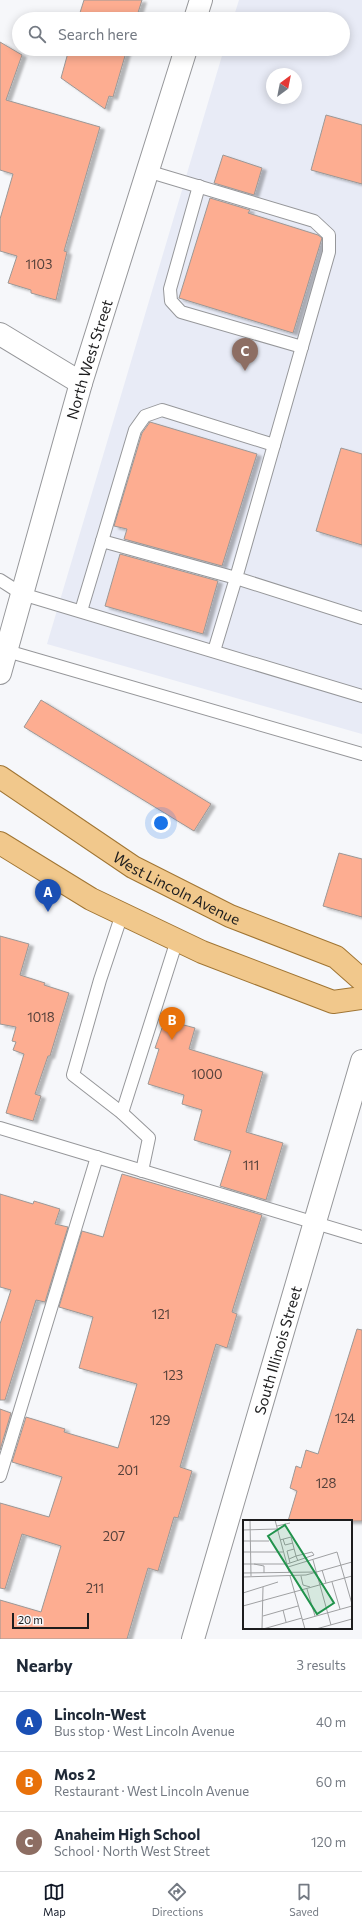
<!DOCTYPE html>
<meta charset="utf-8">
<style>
:root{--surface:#fff;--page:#f6f6f7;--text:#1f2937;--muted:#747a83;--line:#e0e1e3;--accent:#111827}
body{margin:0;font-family:Commissioner,sans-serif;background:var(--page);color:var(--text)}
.compass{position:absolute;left:266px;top:68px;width:36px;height:36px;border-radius:50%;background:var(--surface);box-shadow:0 2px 10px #0003;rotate:32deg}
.scale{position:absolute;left:12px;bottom:10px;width:77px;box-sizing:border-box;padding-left:4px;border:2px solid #1d1d1e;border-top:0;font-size:11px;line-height:14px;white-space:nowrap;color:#1d1d1e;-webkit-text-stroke:3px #f6f7fa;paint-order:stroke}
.you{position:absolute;left:161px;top:823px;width:14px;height:14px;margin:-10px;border:3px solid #fff;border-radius:50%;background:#1a73e8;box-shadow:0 0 0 6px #1a73e833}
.badge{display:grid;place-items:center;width:26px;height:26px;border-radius:50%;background:var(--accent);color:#fff;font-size:13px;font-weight:700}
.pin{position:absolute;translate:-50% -33px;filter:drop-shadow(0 1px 2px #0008)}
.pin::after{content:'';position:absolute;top:21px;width:14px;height:12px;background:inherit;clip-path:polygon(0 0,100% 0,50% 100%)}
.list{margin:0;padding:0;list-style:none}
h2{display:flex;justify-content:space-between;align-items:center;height:52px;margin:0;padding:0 16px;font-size:17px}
h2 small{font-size:13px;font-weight:400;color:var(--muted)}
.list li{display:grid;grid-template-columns:26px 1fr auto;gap:12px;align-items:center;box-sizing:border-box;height:60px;padding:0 16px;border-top:1px solid var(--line)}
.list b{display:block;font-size:15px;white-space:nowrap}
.list p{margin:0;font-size:13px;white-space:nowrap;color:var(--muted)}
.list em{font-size:13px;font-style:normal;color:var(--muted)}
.icon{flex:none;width:22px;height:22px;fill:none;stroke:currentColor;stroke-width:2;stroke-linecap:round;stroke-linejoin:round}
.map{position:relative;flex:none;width:362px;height:1639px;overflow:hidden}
.search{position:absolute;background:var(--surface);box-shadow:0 2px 10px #0003;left:12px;right:12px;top:12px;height:44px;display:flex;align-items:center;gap:10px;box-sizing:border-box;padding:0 14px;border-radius:22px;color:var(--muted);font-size:15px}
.sheet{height:232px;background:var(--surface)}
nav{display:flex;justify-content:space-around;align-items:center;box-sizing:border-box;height:56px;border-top:1px solid var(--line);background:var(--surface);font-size:11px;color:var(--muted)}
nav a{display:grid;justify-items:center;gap:2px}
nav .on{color:var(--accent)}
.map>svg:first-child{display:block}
.built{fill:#e8ebf6;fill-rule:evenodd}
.building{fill:#fdad91;stroke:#9c9896;filter:url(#shadow)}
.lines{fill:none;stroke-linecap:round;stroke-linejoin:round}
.service-casing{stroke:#96979a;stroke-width:14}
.minor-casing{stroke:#96979a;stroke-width:24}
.tertiary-casing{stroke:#96979a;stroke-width:24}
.primary-casing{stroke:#a07533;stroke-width:24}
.service{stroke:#fff;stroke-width:12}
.minor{stroke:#fff;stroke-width:22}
.tertiary{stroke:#fff;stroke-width:22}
.primary{stroke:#f1c88c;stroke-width:22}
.labels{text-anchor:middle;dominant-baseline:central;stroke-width:3.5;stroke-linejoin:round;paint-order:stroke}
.number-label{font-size:13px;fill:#55413b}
.street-label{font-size:15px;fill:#1d1d1e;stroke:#f6f7fa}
.inset-road{fill:none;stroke:#9fa0a2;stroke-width:1}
.view{fill:#21934c;fill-opacity:0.15;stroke:#21934c;stroke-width:2}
.inset-edge{fill:none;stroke:#1d1d1e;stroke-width:2}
</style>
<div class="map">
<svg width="362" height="1639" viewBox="0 0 362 1639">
<defs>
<filter id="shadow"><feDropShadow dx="4.5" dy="2.5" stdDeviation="1" flood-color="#0004"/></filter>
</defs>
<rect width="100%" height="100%" fill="#f6f7fa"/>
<!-- built -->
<path class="built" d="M 239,0 L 362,0 L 362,734 L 47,644 L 224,49 L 343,49 L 343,19 L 233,19 ZM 272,74 L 296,74 L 296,98 L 272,98 Z"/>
<!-- building -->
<g class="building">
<path d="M 84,0 L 142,0 L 136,19 L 78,19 Z"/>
<path d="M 0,42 L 22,55 L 6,100 L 100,127 L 64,251 L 67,252 L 56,300 L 31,293 L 31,290 L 8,283 L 17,256 L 0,251 L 0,219 L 13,174 L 0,170 Z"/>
<path d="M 69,49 L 127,49 L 113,97 L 109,96 L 105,109 L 61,78 Z"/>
<path d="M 326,115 L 362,125 L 362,184 L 311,170 Z"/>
<path d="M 223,155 L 262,168 L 254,195 L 214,183 Z"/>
<path d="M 210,198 L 250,210 L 248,213 L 318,235 L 322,238 L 293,333 L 179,298 Z"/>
<path d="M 150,422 L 257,454 L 222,566 L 124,539 L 127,529 L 114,526 L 142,433 Z"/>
<path d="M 341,448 L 362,454 L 362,545 L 316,531 Z"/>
<path d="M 120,554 L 218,581 L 203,634 L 105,606 Z"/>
<path d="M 41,700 L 211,804 L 194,831 L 24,727 Z"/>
<path d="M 339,853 L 362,859 L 362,917 L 323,906 Z"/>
<path d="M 0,936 L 29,944 L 20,975 L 45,983 L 44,985 L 69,993 L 50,1056 L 48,1056 L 35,1094 L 41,1096 L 33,1121 L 6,1113 L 24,1054 L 13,1050 L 16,1042 L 12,1041 L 16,1027 L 0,1024 Z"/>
<path d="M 169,1021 L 195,1028 L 189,1049 L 263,1072 L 246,1132 L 283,1143 L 266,1200 L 220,1186 L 231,1151 L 194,1140 L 202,1110 L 182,1104 L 184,1095 L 148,1084 L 159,1049 L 155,1048 L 162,1028 Z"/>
<path d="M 122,1174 L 262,1215 L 232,1312 L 237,1314 L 227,1348 L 216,1344 L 180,1467 L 192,1471 L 178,1518 L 174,1517 L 158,1571 L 148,1568 L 127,1639 L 0,1639 L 0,1600 L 41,1612 L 61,1546 L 22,1534 L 5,1589 L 0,1588 L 0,1503 L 49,1517 L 62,1477 L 12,1462 L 26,1417 L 65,1429 L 64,1432 L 118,1448 L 137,1384 L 79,1368 L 93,1317 L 59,1307 L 82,1231 L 103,1237 Z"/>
<path d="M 0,1194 L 33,1204 L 34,1201 L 60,1209 L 55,1224 L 68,1227 L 45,1302 L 36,1300 L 5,1400 L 0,1400 L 0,1324 L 11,1290 L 0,1287 Z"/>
<path d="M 357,1329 L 362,1330 L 362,1521 L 288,1521 L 297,1491 L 290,1488 L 296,1466 L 301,1468 L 306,1450 L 318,1454 Z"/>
<path d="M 0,1409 L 11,1413 L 0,1450 Z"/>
</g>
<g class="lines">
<defs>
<g id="service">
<path d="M 147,171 L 314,221 L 329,235 L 329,252 L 236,578 L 362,618"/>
<path d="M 199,186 L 170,289 L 171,301 L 181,312 L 302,347"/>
<path d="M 102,541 L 135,430 L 145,416 L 162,410 L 274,445"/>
<path d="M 0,580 L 22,594 L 362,696"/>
<path d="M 81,611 L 102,541 L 236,578 L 214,651"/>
<path d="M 7,651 L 362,754"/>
<path d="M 122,914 L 100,980 L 73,1075 L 122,1113 L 149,1138 L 142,1171"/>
<path d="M 122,1113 L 177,940"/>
<path d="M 0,1128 L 362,1237"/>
<path d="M 0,1476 L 97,1157"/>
</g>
<g id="minor">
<path d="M 0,334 L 81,383"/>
<path id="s1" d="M 193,1639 L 362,1061"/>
</g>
<g id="tertiary">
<path d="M 195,19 L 201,0"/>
<path id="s2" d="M 0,673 L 81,383 L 186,49"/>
</g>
<g id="primary">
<path id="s3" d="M 0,777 L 133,867 L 230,916 L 336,957 L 362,980"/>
<path d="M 0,843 L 91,899 L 202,952 L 333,1002 L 362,998"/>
</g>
</defs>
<!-- service casing -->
<use href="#service" class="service-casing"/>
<!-- minor casing -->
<use href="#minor" class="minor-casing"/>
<!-- tertiary casing -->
<use href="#tertiary" class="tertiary-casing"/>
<!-- primary casing -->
<use href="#primary" class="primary-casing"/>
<!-- service -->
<use href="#service" class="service"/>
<!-- minor -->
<use href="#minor" class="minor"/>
<!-- tertiary -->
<use href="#tertiary" class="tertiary"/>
<!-- primary -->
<use href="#primary" class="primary"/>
</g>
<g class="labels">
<!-- number labels -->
<g class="number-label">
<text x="39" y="264">1103</text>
<text x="41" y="1017">1018</text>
<text x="207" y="1074">1000</text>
<text x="251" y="1165">111</text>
<text x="161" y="1314">121</text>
<text x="173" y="1375">123</text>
<text x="345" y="1418">124</text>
<text x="160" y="1420">129</text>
<text x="128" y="1470">201</text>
<text x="326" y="1483">128</text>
<text x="114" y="1536">207</text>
<text x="95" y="1588">211</text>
</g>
<!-- street labels -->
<g class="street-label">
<text stroke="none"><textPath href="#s2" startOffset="326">North West Street</textPath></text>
<text stroke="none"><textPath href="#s3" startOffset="209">West Lincoln Avenue</textPath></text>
<text stroke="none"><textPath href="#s1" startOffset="301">South Illinois Street</textPath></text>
</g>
</g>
<!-- overview -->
<g transform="translate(243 1520)">
<rect width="109" height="109" fill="#f6f7fa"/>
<path class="inset-road" d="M 7,0 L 8,56M 32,0 L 46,52M 34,6 L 47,3M 0,10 L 34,9M 40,19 L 42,25 L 50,23M 0,21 L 26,21M 0,32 L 40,32M 46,39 L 44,31 L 51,29M 70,40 L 88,105M 47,43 L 46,39 L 53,36 L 55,41M 0,44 L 44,44 L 71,35 L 69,32 L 53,36 L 48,17 L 37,20M 11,44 L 21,46 L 21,53M 45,47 L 94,32 L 109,84M 79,50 L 83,63M 0,53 L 73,52M 47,56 L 62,109M 58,56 L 60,65 L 67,67M 0,57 L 63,55 L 109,42M 89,62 L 97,89M 64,69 L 72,96M 0,73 L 35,62M 0,86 L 109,56M 40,90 L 43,102M 20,96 L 55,86M 59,100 L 109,86M 19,109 L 20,67M 20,109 L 59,98M 73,109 L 109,99"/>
<path class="view" d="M 42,5 L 91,83 L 74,94 L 25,16 Z"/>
<rect width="109" height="109" class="inset-edge"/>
</g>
</svg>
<svg class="compass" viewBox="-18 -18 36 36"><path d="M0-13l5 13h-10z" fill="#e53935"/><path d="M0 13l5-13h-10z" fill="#747a83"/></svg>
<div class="scale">20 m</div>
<div class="you"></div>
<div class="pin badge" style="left:48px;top:912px;background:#1a4fb4">A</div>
<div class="pin badge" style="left:172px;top:1040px;background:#e8710a">B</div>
<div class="pin badge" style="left:245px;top:371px;background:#8d6e63">C</div>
<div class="search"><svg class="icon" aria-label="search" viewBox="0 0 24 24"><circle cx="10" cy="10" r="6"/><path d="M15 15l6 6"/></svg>Search here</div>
</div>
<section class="sheet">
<h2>Nearby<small>3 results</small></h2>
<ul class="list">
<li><span class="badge" style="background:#1a4fb4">A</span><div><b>Lincoln-West</b><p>Bus stop · West Lincoln Avenue</p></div><em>40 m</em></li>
<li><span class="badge" style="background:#e8710a">B</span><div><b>Mos 2</b><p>Restaurant · West Lincoln Avenue</p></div><em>60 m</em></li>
<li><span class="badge" style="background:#8d6e63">C</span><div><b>Anaheim High School</b><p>School · North West Street</p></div><em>120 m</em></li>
</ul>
</section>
<nav>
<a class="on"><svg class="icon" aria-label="map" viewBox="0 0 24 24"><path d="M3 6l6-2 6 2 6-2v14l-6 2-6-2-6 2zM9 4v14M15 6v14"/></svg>Map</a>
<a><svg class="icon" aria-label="directions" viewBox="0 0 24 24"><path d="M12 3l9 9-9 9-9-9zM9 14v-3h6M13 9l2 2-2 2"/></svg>Directions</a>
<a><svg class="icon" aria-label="saved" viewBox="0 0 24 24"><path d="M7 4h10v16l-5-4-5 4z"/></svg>Saved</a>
</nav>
